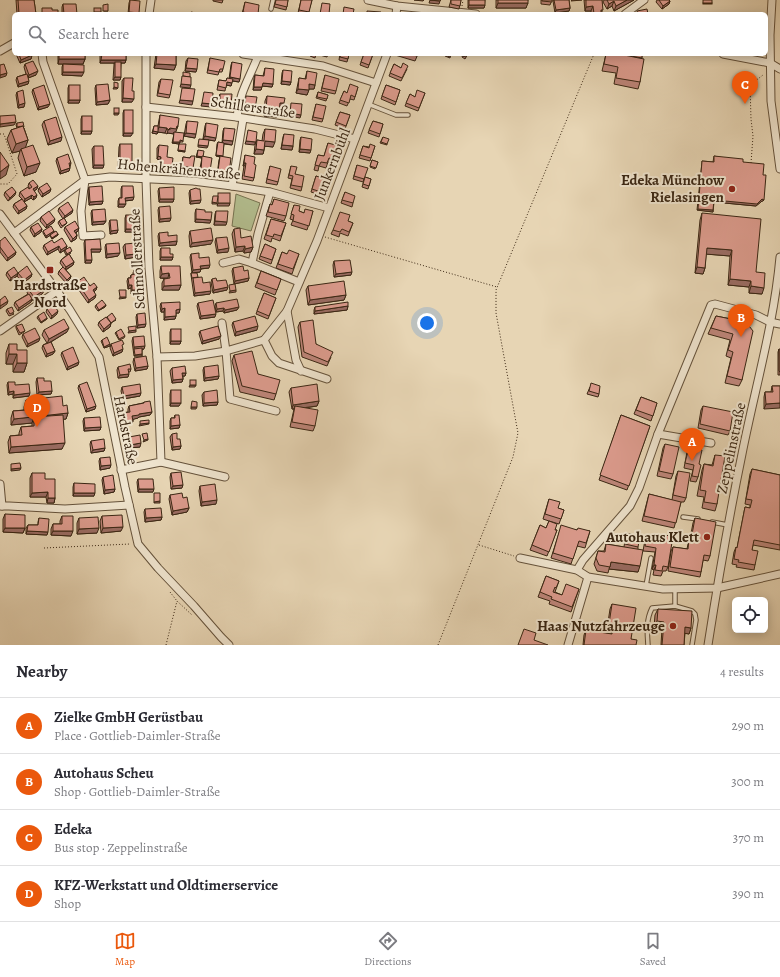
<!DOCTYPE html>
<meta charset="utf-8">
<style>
:root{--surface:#fff;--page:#f2f2f3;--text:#2b2b33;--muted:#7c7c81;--line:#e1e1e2;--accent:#ea580c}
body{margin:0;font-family:Alegreya,serif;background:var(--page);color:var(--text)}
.controls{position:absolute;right:12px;bottom:12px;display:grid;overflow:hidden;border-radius:6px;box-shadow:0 2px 10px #0003}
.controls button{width:36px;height:36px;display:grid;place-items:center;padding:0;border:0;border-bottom:1px solid var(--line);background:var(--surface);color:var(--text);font:20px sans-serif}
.you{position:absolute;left:427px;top:323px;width:14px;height:14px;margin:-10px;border:3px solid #fff;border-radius:50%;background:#1a73e8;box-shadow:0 0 0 6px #1a73e833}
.badge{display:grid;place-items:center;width:26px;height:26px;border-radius:50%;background:var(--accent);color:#fff;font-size:13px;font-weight:700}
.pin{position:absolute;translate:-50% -33px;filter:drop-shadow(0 1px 2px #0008)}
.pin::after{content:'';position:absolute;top:21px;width:14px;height:12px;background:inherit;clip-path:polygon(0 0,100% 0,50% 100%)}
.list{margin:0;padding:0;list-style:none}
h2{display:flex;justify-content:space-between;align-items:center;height:52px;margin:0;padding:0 16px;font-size:17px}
h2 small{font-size:13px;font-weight:400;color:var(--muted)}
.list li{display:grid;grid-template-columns:26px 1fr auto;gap:12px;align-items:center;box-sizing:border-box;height:56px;padding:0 16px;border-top:1px solid var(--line)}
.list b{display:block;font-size:15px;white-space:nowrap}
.list p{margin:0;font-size:13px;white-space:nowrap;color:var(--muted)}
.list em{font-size:13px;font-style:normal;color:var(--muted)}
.icon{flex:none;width:22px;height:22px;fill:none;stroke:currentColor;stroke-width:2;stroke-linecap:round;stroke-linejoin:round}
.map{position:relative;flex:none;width:780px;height:645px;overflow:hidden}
.search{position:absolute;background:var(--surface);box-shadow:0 2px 10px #0003;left:12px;right:12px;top:12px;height:44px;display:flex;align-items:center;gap:10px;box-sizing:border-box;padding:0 14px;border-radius:6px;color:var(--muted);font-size:15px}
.sheet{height:276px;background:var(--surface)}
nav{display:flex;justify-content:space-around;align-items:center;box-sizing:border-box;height:56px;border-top:1px solid var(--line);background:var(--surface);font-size:11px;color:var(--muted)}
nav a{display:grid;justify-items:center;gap:2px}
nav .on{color:var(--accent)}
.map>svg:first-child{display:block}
.green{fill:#b3be8f;stroke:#767251}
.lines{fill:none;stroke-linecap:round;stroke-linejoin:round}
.service-casing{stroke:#65523b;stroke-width:5.5}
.minor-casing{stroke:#65523b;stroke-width:9}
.path{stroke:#3a2613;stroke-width:1;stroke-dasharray:1 2;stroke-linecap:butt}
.service{stroke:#efe4ce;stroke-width:3.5}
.minor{stroke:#efe4ce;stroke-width:7}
.wall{fill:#bd8579;stroke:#3a2613}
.shaded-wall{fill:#9a6c63;stroke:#3a2613}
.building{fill:#dc9b8d;stroke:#3a2613}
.poi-dot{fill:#8f2418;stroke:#efe4ce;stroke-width:1.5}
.labels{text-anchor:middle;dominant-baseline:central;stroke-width:4;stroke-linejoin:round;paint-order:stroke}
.street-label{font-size:15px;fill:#3a2613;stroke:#efe4ce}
.poi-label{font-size:15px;font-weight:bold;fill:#3a2613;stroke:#efe4ce;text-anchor:end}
</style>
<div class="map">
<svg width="780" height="645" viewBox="0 0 780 645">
<rect width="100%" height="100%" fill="#e7d5b4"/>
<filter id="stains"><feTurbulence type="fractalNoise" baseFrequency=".005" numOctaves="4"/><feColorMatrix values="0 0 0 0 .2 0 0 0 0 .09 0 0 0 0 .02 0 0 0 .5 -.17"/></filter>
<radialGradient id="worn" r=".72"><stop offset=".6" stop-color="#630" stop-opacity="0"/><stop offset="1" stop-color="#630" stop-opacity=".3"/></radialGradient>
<!-- green -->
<path class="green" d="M 236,194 L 260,203 L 251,231 L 232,226 Z"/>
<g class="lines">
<defs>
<g id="service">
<path d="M 271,9 L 273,0"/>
<path d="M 368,104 L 396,115 L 408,115"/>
<path d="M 683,517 L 698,519"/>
<path d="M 712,522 L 728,525"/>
<path d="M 646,586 L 651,558"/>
<path d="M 675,606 L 675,588"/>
<path d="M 648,645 C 647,631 646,620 652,608 L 675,606 L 692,611 L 695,614 L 696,620 L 692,645"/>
</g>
<g id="minor">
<path d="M 368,0 L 397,6 L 476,14"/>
<path d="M 772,0 L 770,35 L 771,101 L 780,169"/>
<path d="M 149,14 L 151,0"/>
<path d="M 396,14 L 397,6"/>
<path d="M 625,14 L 644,0"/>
<path d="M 0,51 L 14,43"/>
<path d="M 42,54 L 43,62 L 85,180 L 81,211 L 83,236 L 101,235"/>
<path d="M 243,54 L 323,66 L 376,83"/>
<path d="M 723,54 L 770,63 L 780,69"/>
<path d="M 146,107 L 237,117 L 315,129 L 355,139"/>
<path d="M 237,117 C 239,93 250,77 258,56"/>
<path d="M 232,186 L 243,119"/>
<path d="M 0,214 L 57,291 L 70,310 L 99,357 L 125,487 L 138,544 L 158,568 L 194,606 L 221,637 L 229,645"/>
<path d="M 14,233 L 85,180 L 110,177 L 193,181 L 232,186 L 270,192 L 329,208"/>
<path d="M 223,263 L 239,259 L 252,263 L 299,282"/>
<path d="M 252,263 L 258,234 L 270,192"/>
<path d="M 287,311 L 296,360 L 301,371"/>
<path d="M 222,323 L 226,351 L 230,399 L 276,411"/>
<path d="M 0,331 L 57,291"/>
<path d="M 264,340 L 272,356 L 279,363 L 327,379"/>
<path d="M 157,357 L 195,356 L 226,351 L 264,340 L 287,311 L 317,241 L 387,54"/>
<path d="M 658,434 L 711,443"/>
<path d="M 161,462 L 225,477"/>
<path d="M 121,470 L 161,462 L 157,357 L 149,268 L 146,179 L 146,54"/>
<path d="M 0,484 L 2,506"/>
<path d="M 0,506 L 9,506 L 65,509 L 129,505"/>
<path d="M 520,558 L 577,570 L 588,577 L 663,589 L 717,588 L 780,574"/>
<path d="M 577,570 L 583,560 L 630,506 L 639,488 L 658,434 L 711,305 L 715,304 L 756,315 L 770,322 L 780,324"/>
<path d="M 568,645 L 588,577"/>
<path d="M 708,645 C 718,581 729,517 742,454 C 755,388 774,324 780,257"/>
</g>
</defs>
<!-- service casing -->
<use href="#service" class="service-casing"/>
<!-- minor casing -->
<use href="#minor" class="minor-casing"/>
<!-- path -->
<g class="path">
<path d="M 462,6 L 463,0"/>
<path d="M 0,134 L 4,134 L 17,174 L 8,184 L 0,184"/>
<path d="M 751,163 L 753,136 L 751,119 L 750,85 L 763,75"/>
<path d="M 325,237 L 497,287"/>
<path d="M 479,545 L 514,556"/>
<path d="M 44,548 L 130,544"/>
<path d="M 170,592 L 177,601 L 192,615"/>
<path d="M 166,645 L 177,601"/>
<path d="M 438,645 L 513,457 L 518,433 L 496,313 L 496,290 L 594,54"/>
</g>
<!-- service -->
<use href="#service" class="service"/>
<!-- minor -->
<use href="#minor" class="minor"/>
</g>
<!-- wall -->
<g class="wall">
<path d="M 16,0 L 34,0 L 36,14 L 17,14 Z"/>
<path d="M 130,0 L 139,13 L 139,14 L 128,14 L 129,3 Z"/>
<path d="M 213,0 L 223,0 L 222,3 L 213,1 Z"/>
<path d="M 276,0 L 288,0 L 286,10 L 274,7 Z"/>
<path d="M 301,0 L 312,0 L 308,14 L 304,14 L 298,13 Z"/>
<path d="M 414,0 L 424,0 L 423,1 Z"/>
<path d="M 451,0 L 461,0 L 459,9 L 449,7 Z"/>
<path d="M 468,0 L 485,0 L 484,8 L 468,8 Z"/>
<path d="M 496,0 L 528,0 L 526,8 L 496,8 Z"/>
<path d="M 541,0 L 552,0 L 550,5 L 541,4 Z"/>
<path d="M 553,0 L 569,0 L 570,8 L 569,11 L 555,13 L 553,1 Z"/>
<path d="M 584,0 L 602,0 L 602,14 L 591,14 L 591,11 L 585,11 Z"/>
<path d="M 604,0 L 634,0 L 614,11 L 612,6 L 607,9 L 603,2 Z"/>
<path d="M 657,0 L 669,0 L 670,1 L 669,4 L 662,9 L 656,2 Z"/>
<path d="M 245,2 L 258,14 L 242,14 Z"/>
<path d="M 63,4 L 77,14 L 62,14 L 62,7 Z"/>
<path d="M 16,54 L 32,54 L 32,55 L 31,59 L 20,63 Z"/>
<path d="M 58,54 L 85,54 L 85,59 L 83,64 L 58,64 Z"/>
<path d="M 100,54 L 126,54 L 126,60 L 125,63 L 121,63 L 120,80 L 113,80 L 114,65 L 114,63 L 100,63 Z"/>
<path d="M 156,54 L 176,54 L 176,65 L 174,70 L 154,68 Z"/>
<path d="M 311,54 L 328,54 L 327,57 L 316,54 L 315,58 L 310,56 Z"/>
<path d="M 339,54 L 349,54 L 347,62 L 339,60 L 340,54 Z"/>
<path d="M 364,54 L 373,54 L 368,68 L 360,65 Z"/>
<path d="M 395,54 L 418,54 L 415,61 L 395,55 Z"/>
<path d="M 446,54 L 451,54 L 450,58 L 445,56 Z"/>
<path d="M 463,54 L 468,54 L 465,59 L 462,57 Z"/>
<path d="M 606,54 L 642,54 L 640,82 L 638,89 L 614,84 L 616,73 L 602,71 Z"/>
<path d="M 188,58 L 196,72 L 185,71 L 186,61 Z"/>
<path d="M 210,58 L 223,69 L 222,72 L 219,72 L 218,75 L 207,73 Z"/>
<path d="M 232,62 L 239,82 L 232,81 L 231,86 L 226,85 L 225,91 L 217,90 L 219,80 L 226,81 L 227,78 L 229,79 L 231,65 Z"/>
<path d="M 25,64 L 36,75 L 28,78 L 28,84 L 18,87 L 16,80 L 17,77 L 26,74 L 24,67 Z"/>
<path d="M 63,64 L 82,76 L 62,75 L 62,67 Z"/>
<path d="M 394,64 L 401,68 L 407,69 L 401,81 L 389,76 Z"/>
<path d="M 265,68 L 273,84 L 272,87 L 262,86 L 261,90 L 253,90 L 254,78 L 255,75 L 263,76 Z"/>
<path d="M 283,70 L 291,82 L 290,85 L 281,84 L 282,73 Z"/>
<path d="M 307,71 L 315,85 L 314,89 L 309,89 L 307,95 L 296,93 L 299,78 L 305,79 Z"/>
<path d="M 325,75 L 336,91 L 335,94 L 321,91 Z"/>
<path d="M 124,78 L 132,102 L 122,102 L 122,81 Z"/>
<path d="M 161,79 L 170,95 L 169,98 L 157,96 L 159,82 Z"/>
<path d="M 69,85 L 80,100 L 79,103 L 68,103 L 68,88 Z"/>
<path d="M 96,85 L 110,100 L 108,104 L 96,105 L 95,88 Z"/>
<path d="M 386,85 L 400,90 L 395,105 L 381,99 Z"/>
<path d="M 358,87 L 354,100 L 350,99 L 347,106 L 339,103 L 344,91 L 347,93 Z"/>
<path d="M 33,89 L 48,107 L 38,110 L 32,92 Z"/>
<path d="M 17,92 L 24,107 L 18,108 L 16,95 Z"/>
<path d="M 318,92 L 328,95 L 326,101 L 316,98 Z"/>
<path d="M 425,93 L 418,111 L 405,106 L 410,94 L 415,97 Z"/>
<path d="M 220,94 L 230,109 L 219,108 L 219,97 Z"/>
<path d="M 267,96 L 282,108 L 280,108 L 279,113 L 277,117 L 264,116 L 265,101 Z"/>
<path d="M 316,104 L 323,119 L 322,122 L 312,120 Z"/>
<path d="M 124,110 L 131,136 L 123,136 L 123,113 Z"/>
<path d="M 340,112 L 350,115 L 345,129 L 335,125 Z"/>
<path d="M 160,115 L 178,126 L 175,132 L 183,141 L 183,142 L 180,142 L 179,144 L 185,152 L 178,151 L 179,144 L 172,143 L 174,134 L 168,133 L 167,134 L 165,133 L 158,132 L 157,134 L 152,133 L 154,126 L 158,126 L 159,120 Z"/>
<path d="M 82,116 L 91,134 L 81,134 L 81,119 Z"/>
<path d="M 44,121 L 61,141 L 48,145 L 42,125 Z"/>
<path d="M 187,121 L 195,138 L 184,136 L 186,124 Z"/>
<path d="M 373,121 L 383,124 L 379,137 L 368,133 Z"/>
<path d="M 17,123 L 24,128 L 28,140 L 25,147 L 36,172 L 24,176 L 18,158 L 20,151 L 12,153 L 7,139 L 11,130 L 17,128 L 16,125 Z"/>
<path d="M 206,123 L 215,141 L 203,139 L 205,126 Z"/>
<path d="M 224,128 L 232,145 L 224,144 L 222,157 L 228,176 L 217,175 L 219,160 L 220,157 L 216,156 L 217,144 L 218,142 L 222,143 L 223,131 Z"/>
<path d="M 265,129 L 273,147 L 265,146 L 263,154 L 254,154 L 255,145 L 257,140 L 262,141 L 263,134 Z"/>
<path d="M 284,134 L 293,146 L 292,150 L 281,149 L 283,137 Z"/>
<path d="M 301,137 L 310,153 L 299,152 L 300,140 Z"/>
<path d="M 383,137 L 387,144 L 387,145 L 380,143 Z"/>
<path d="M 328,143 L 335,159 L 334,164 L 328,162 L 326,168 L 319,166 L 318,171 L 314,170 L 318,155 L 324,156 Z"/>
<path d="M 120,144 L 132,165 L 131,169 L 118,168 L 119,147 Z"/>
<path d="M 159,145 L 172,166 L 171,170 L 168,169 L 167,173 L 159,173 L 160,160 L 157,159 L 157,148 Z"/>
<path d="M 94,146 L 103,168 L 93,168 L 92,149 Z"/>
<path d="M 363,146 L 369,147 L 375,146 L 370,161 L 359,158 Z"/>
<path d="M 198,150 L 203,156 L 209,174 L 199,173 L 202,158 L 196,157 Z"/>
<path d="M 245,155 L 254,164 L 254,178 L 253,181 L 242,179 L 244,166 L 243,166 Z"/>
<path d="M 191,156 L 193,168 L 192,171 L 181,169 L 183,157 L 190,158 Z"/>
<path d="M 714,156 L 743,162 L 763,175 L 763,201 L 762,201 L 756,206 L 714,202 L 713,212 L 697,210 L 702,162 L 702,161 L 713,162 Z"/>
<path d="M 57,158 L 71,163 L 69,171 L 60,174 L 56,161 Z"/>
<path d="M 372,160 L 378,162 L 375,169 L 370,167 Z"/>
<path d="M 357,165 L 364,179 L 363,182 L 353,179 Z"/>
<path d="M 270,166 L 278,182 L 277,185 L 266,183 Z"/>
<path d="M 291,166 L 302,187 L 301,191 L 290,188 L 292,179 L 288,178 Z"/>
<path d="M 316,176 L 325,179 L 320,195 L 311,192 Z"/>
<path d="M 365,177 L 371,179 L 368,189 L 362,187 Z"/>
<path d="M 29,183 L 37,189 L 34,191 L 36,198 L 33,200 L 31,198 L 24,202 L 27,206 L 26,209 L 18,214 L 13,207 L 14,204 L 22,199 L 19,196 L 20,192 L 30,189 L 28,186 Z"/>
<path d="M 122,186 L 133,200 L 125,201 L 124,207 L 118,207 L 118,201 L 119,198 L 121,198 L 121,189 Z"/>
<path d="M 89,187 L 103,201 L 102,204 L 89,205 L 88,191 Z"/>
<path d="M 39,188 L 50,192 L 42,197 L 38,191 Z"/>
<path d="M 159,188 L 174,199 L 173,202 L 159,202 L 158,191 Z"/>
<path d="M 190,190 L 200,203 L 190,204 L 189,193 Z"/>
<path d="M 5,192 L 15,195 L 8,201 L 4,195 Z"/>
<path d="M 345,192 L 353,203 L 352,207 L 341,203 Z"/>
<path d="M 274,199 L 286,216 L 284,221 L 266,216 L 270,204 L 272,205 Z"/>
<path d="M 294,205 L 299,211 L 304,213 L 313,211 L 307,230 L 291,225 L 293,220 L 290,219 Z"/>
<path d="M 159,207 L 170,221 L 159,222 L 158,210 Z"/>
<path d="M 59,208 L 72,213 L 64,218 L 67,223 L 66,224 L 61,228 L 58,223 L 59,221 L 63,219 L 58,211 Z"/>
<path d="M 196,209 L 205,212 L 210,223 L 195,222 L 195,213 Z"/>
<path d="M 92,210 L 106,221 L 104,224 L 92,225 L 91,213 Z"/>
<path d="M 216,211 L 226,225 L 214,225 L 215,214 Z"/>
<path d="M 702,213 L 756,272 L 762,294 L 749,293 L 749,287 L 728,285 L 730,256 L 706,254 L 705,268 L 703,274 L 695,273 L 700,220 Z"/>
<path d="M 126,215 L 135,229 L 134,232 L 125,232 L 125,218 Z"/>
<path d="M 41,217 L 54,222 L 46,228 L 40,221 Z"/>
<path d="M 271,219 L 286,223 L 280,241 L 272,238 L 271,242 L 264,239 Z"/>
<path d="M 110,220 L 118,230 L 117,233 L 110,234 L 109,223 Z"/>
<path d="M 348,221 L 353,223 L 348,236 L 340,233 L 339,237 L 331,234 L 333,230 Z"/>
<path d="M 31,227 L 42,229 L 41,232 L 34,237 L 30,230 Z"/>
<path d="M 65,227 L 78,231 L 76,233 L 77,235 L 76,239 L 71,242 L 64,230 Z"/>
<path d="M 234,229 L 241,238 L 253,247 L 251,252 L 244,253 L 243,251 L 235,252 L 232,234 Z"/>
<path d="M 43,231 L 54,231 L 54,232 L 58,234 L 58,235 L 52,239 L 50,236 L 50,235 L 46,238 L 43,233 Z"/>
<path d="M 190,231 L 211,244 L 190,247 L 189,236 Z"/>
<path d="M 159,233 L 168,236 L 177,241 L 176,245 L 159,246 L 158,236 Z"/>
<path d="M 216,238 L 228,252 L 217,253 L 215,242 Z"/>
<path d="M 85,240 L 101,249 L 100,252 L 91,252 L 91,263 L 85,263 L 84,243 Z"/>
<path d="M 0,241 L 16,252 L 15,255 L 7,261 L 0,252 Z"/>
<path d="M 54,243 L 67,246 L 66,249 L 71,253 L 69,254 L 74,262 L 73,265 L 66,270 L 71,276 L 70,279 L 66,283 L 58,274 L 59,271 L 63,267 L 60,263 L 61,260 L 68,254 L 66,255 L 64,251 L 65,250 L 60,253 L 58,249 L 47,255 L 43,248 L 44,245 Z"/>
<path d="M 106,244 L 118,256 L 106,258 L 105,247 Z"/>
<path d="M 125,244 L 136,257 L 125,259 L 123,247 Z"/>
<path d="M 265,244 L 276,249 L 271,264 L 259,259 Z"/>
<path d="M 161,248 L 170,254 L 173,257 L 172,260 L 160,260 L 160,251 Z"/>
<path d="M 282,252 L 287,254 L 299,254 L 292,274 L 276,268 Z"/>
<path d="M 191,254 L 199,258 L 209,268 L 201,269 L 200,272 L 193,273 L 203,283 L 210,294 L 194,296 L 191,275 L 191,273 L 192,273 L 190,257 Z"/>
<path d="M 334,261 L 351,275 L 334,277 L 333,265 Z"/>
<path d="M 161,266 L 181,285 L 179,290 L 162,290 L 162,283 L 164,279 L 168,279 L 160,278 L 160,271 Z"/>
<path d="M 233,268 L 244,271 L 249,278 L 248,281 L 234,284 L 232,271 Z"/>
<path d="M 134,270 L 141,293 L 140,293 L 139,295 L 134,295 L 134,293 L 131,294 L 131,288 L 128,289 L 127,281 L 128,278 L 130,278 L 131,275 L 133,275 L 133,273 Z"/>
<path d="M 261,271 L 281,279 L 275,295 L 255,287 Z"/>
<path d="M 7,272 L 17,276 L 10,281 L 6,275 Z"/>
<path d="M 18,273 L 32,274 L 31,277 L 23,283 L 17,276 Z"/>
<path d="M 212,279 L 217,281 L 227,290 L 213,293 L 211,282 Z"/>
<path d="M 77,282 L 97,287 L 96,290 L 94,292 L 95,298 L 88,303 L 76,286 Z"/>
<path d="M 308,286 L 346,295 L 344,300 L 308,305 L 306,290 Z"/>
<path d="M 28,289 L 43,293 L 33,301 L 32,299 L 31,302 L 18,311 L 14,305 L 15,302 L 28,294 L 27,293 Z"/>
<path d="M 264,293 L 276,298 L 268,319 L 256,314 Z"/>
<path d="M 161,303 L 180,309 L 179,313 L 176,313 L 176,316 L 175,319 L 164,320 L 164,312 L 161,312 L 160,306 Z"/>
<path d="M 198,303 L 215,317 L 200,319 L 197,306 Z"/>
<path d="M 216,303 L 239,307 L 237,310 L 224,313 L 223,311 L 216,312 L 215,306 Z"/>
<path d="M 96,305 L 106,305 L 105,307 L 98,311 L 95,307 Z"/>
<path d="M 348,306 L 347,310 L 314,314 L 314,310 L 315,307 Z"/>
<path d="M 7,309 L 14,314 L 9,316 L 6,311 Z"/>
<path d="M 47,309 L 57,314 L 51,319 L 46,312 Z"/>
<path d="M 137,314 L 145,327 L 137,328 L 136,317 Z"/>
<path d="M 38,316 L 47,318 L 47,319 L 41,323 L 37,318 Z"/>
<path d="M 716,316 L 746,322 L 742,380 L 739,386 L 725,383 L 731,358 L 726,356 L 730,340 L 708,334 Z"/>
<path d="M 107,317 L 116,320 L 111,323 L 110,327 L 103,332 L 98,325 L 99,322 Z"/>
<path d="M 233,322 L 257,330 L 235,336 L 232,325 Z"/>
<path d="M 300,322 L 316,344 L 331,357 L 327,366 L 302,357 L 298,327 Z"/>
<path d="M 16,326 L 25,331 L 24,332 L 19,335 L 16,328 Z"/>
<path d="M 171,329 L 181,341 L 180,344 L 170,344 L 170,332 Z"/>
<path d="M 44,330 L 67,332 L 51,342 L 55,351 L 53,354 L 46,357 L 42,348 L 43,345 L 47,343 L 42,335 Z"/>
<path d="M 200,331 L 219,339 L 202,344 L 199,334 Z"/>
<path d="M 116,332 L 125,336 L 124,338 L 119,340 L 115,333 Z"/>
<path d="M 23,334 L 39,341 L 27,347 L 22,337 Z"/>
<path d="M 133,337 L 144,349 L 142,350 L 142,356 L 134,356 L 132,341 Z"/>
<path d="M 102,340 L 110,346 L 104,348 L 101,341 Z"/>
<path d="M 9,344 L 17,350 L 27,363 L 24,372 L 13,372 L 13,364 L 6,364 L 6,353 Z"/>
<path d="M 111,344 L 122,347 L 122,352 L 113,356 L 110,348 Z"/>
<path d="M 779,349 L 780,375 L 778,375 L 778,352 Z"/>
<path d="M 62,352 L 78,365 L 67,370 L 61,355 Z"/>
<path d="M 234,355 L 258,374 L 276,394 L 274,400 L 240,392 L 232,361 Z"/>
<path d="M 134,358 L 148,366 L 147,369 L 135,371 L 133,362 Z"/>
<path d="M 118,367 L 131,369 L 130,372 L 128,372 L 128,377 L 118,378 L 117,370 Z"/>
<path d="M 204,367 L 219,376 L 218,379 L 204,381 L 203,370 Z"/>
<path d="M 172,368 L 186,373 L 185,376 L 183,376 L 183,379 L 182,382 L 172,383 L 170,371 Z"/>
<path d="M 37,378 L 44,381 L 52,391 L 51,394 L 37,395 L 36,382 Z"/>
<path d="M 8,382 L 29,396 L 13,398 L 13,394 L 8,395 L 7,385 Z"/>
<path d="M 79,385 L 95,409 L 86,412 L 78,388 Z"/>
<path d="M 772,386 L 780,386 L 764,409 L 764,397 L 765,392 L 771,392 Z"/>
<path d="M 122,387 L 140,396 L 123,399 L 121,391 Z"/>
<path d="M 590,387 L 599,394 L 598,397 L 587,394 Z"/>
<path d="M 291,388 L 319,401 L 317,406 L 305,408 L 315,426 L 313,431 L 290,427 L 294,409 L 292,409 L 289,392 Z"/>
<path d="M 171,390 L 179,406 L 170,406 L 170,394 Z"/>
<path d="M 204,392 L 218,402 L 217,405 L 203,406 L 202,395 Z"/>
<path d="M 641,397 L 657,403 L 651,421 L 634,414 Z"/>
<path d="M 26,400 L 63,406 L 68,413 L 66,419 L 63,419 L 62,449 L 9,453 L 8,442 L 10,436 L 19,435 L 19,433 L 21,427 L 32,426 L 32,423 L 11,425 L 11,418 L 13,411 L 24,410 L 24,407 Z"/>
<path d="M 144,402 L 152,412 L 150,415 L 139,417 L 138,418 L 133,419 L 133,421 L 132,424 L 122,426 L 121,417 L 122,413 L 128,412 L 128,409 L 129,406 L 143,403 Z"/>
<path d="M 703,406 L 730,431 L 728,435 L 698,428 L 701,410 Z"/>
<path d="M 175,415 L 180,425 L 179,428 L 170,429 L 170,421 L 171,418 L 174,418 Z"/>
<path d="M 621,415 L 650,426 L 627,490 L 599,480 Z"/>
<path d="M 84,418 L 101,427 L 100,430 L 84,431 L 83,421 Z"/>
<path d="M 172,434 L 177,439 L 181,446 L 180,449 L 172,450 L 170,437 Z"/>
<path d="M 129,437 L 140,447 L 129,448 L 128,440 Z"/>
<path d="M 91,441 L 105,448 L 104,451 L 91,453 L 90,444 Z"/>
<path d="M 665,444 L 673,474 L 671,479 L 657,476 L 663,448 Z"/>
<path d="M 689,447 L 699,464 L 698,477 L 696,482 L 690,481 L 693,470 L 684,468 L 687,452 Z"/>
<path d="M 715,455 L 717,504 L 715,511 L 702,508 L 704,497 L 697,496 L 702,470 L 704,464 L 712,465 Z"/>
<path d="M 100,458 L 110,468 L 100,470 L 99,461 Z"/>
<path d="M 752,469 L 780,475 L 780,550 L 753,545 L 752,550 L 755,565 L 754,570 L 736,567 L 737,565 L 732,564 L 734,552 L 736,547 L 737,548 L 744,512 L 745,507 L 750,508 L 750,505 L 745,504 L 750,474 Z"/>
<path d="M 678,471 L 686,498 L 684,502 L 681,502 L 674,528 L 642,521 L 649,494 L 672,500 L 676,476 Z"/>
<path d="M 32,473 L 45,479 L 55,498 L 54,503 L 47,503 L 46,497 L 30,497 L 30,478 Z"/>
<path d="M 171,473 L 182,488 L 171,489 L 170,477 Z"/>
<path d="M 103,477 L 115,489 L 114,492 L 104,494 L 102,480 Z"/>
<path d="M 138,479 L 153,492 L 138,492 L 137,482 Z"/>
<path d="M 74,483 L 94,496 L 73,496 L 73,487 Z"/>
<path d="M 200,486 L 216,504 L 201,506 L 199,491 Z"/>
<path d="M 170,495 L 183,498 L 189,508 L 187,512 L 172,515 L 169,499 Z"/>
<path d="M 549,499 L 558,508 L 564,510 L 559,524 L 549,521 L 555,530 L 557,530 L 547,556 L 530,550 L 540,525 L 546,528 L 549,521 L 543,519 Z"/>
<path d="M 145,509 L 162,517 L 161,520 L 145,522 L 144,512 Z"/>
<path d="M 5,514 L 25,528 L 23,533 L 3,532 L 3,519 Z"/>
<path d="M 62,516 L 71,536 L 51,535 L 51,529 L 53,524 L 60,524 L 60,521 Z"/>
<path d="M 102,516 L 121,531 L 101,533 L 100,521 Z"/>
<path d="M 39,518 L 47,535 L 26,534 L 26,528 L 28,525 L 38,525 L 38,522 Z"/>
<path d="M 79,518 L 97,533 L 77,534 L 77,523 Z"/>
<path d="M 695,518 L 710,556 L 708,561 L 703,560 L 701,572 L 700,577 L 668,571 L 671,551 L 673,547 L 687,549 L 689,539 L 690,539 L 693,523 Z"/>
<path d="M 560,530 L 577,530 L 590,531 L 585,548 L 577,546 L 571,564 L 551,558 Z"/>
<path d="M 626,533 L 638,547 L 638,572 L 609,569 L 608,573 L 597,571 L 594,564 L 598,551 L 604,551 L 606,544 L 624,547 Z"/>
<path d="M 647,535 L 661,537 L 662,535 L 668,567 L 666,571 L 663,571 L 661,576 L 653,575 L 654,570 L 652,569 L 655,552 L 643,551 L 645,540 Z"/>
<path d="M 546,576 L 559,581 L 555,592 L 562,595 L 579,589 L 571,612 L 549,604 L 550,601 L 538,597 Z"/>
<path d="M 612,604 L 631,639 L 636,645 L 583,645 L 584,635 L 586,630 L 611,634 L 612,630 L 607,629 L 610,609 Z"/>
<path d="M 658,609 L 691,628 L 689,634 L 685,633 L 684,645 L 661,645 L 662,628 L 654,627 L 655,615 Z"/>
</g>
<!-- shaded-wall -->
<g class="shaded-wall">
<path d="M 430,0 L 440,1 L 439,4 L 429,3 Z"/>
<path d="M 572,0 L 582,0 L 571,1 Z"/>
<path d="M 627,0 L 634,0 L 614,11 L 616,6 Z"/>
<path d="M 614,1 L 612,6 L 607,9 L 609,4 Z"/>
<path d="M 670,1 L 669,4 L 662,9 L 663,6 Z"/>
<path d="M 498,3 L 528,3 L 526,8 L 496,8 Z"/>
<rect x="703" y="3" width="9" height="1"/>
<path d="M 469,5 L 485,5 L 484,8 L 468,8 Z"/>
<path d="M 593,6 L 591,11 L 585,11 L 586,7 Z"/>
<path d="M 570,8 L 569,11 L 555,13 L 556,10 Z"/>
<path d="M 94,12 L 101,12 L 100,14 L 94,13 Z"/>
<path d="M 129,12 L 139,13 L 139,14 L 129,14 Z"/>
<path d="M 32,55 L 31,59 L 20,63 L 21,60 Z"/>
<path d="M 59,59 L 85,59 L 83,64 L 58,64 Z"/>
<path d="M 101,60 L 126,60 L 125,63 L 100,63 Z"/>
<path d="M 156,64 L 176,65 L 174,70 L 154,68 Z"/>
<path d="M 186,68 L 197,69 L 196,72 L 185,71 Z"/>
<path d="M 38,71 L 36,75 L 28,78 L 29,75 Z"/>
<path d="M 63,72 L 84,72 L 82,76 L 62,75 Z"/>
<path d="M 7,73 L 6,76 L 0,78 L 0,75 Z"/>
<path d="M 115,77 L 121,77 L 120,80 L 113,80 Z"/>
<path d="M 230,77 L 240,79 L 239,82 L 228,80 Z"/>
<path d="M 29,81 L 28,84 L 18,87 L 19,84 Z"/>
<path d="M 282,81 L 291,82 L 290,85 L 281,84 Z"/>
<path d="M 227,82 L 232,83 L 231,86 L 226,85 Z"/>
<path d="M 263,83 L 273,84 L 272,87 L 262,86 Z"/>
<path d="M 181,84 L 191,85 L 190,88 L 180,87 Z"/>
<path d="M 309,84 L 315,85 L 314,89 L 308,89 Z"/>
<path d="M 114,87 L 118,88 L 117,89 L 113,89 Z"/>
<path d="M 254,87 L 262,87 L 261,90 L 253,90 Z"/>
<path d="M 298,89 L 309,90 L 307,95 L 296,93 Z"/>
<path d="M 123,98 L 134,99 L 132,102 L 122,102 Z"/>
<path d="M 69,100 L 80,100 L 79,103 L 68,103 Z"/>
<path d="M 110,100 L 108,104 L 96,105 L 97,102 Z"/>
<path d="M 180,100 L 193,101 L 192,105 L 179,103 Z"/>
<path d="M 25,103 L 24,107 L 18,108 L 19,105 Z"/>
<path d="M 202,103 L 212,104 L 211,107 L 201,106 Z"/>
<path d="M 280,103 L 284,103 L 282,108 L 278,108 Z"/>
<path d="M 50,104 L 48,107 L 38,110 L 39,107 Z"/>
<path d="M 220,105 L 231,105 L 230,109 L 219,108 Z"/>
<path d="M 244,108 L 255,109 L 254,112 L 243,111 Z"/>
<path d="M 266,112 L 279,113 L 277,117 L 264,116 Z"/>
<path d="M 114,113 L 119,113 L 118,115 L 114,115 Z"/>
<path d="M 290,113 L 301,115 L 300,118 L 289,116 Z"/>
<path d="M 16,122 L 14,125 L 0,127 L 0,124 Z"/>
<path d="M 177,126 L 178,126 L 175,134 L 174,132 L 174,134 L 168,133 L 167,134 L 168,130 Z"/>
<path d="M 159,127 L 167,128 L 165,133 L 157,132 Z"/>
<path d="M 82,131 L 92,131 L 91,134 L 81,134 Z"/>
<path d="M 153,131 L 158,132 L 157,134 L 152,133 Z"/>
<path d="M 124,133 L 133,133 L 131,136 L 123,136 Z"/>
<path d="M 186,133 L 196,134 L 195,138 L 184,136 Z"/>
<path d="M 205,136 L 216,138 L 215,141 L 203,139 Z"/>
<path d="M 62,137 L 61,141 L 48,145 L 50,141 Z"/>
<path d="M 28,140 L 25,149 L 21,149 L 20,151 L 12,153 L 16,144 Z"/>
<path d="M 223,140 L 233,141 L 232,145 L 222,143 Z"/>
<path d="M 246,141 L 256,142 L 254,145 L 245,144 Z"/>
<path d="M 265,141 L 275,142 L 273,147 L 263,146 Z"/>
<path d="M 173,142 L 180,142 L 179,144 L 172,143 Z"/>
<path d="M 198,145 L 208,146 L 207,148 L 198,147 Z"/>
<path d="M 282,145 L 293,146 L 292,150 L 281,149 Z"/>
<path d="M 256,149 L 264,150 L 263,154 L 254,154 Z"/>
<path d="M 300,149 L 311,150 L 310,153 L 299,152 Z"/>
<path d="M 178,150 L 185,151 L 185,152 L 178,151 Z"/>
<path d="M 216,155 L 223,156 L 222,157 L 216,156 Z"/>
<path d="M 158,156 L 161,157 L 160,160 L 157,159 Z"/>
<path d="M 197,156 L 202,157 L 202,158 L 196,157 Z"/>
<path d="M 40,163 L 36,172 L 24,176 L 27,167 Z"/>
<path d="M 244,163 L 246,163 L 244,166 L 243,166 Z"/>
<path d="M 9,165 L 6,175 L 0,179 L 0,172 Z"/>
<path d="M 94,165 L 104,165 L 103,168 L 93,168 Z"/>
<path d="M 120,165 L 132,165 L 131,169 L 118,168 Z"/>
<path d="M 160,165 L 172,166 L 171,170 L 160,169 Z"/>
<path d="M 70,168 L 69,171 L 60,174 L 61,171 Z"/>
<path d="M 201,170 L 210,171 L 209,174 L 199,173 Z"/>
<path d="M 160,171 L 168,172 L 167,173 L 159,173 Z"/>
<path d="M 218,171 L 229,173 L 228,176 L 217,175 Z"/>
<path d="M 38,186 L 37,189 L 32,192 L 33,189 Z"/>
<path d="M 51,189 L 50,192 L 42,197 L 43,194 Z"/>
<path d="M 16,192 L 15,195 L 8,201 L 10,198 Z"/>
<path d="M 32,195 L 31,198 L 24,202 L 25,199 Z"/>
<path d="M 37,195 L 36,198 L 33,200 L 34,197 Z"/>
<path d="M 134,197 L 133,200 L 124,201 L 125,198 Z"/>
<path d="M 160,199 L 174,199 L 173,202 L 159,202 Z"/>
<path d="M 201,200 L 200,203 L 190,204 L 191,201 Z"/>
<path d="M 714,200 L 762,199 L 764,200 L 763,201 L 762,201 L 756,206 L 714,202 Z"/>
<path d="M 103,201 L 102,204 L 89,205 L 90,202 Z"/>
<path d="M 212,202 L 217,203 L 217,204 L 212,204 Z"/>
<path d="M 218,203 L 230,203 L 229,206 L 217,206 Z"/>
<path d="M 119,204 L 126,204 L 124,207 L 118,207 Z"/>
<path d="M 27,206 L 26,209 L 18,214 L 19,211 Z"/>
<path d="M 698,209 L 713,210 L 713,212 L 697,210 Z"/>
<path d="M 73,210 L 72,213 L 63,219 L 65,216 Z"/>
<path d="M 171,218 L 170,221 L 159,222 L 160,219 Z"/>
<path d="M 55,219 L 54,222 L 46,228 L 47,225 Z"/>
<path d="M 196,219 L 211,220 L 210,223 L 195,222 Z"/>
<path d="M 106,221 L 104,224 L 92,225 L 93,222 Z"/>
<path d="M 215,221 L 227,222 L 226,225 L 214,225 Z"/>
<path d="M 79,228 L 78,231 L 73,234 L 74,231 Z"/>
<path d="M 42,229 L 41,232 L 34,237 L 35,234 Z"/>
<path d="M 126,229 L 135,229 L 134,232 L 125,232 Z"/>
<path d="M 118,230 L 117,233 L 110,234 L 111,231 Z"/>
<path d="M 54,231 L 54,233 L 46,238 L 46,236 Z"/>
<path d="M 58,234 L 58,235 L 52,239 L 52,238 Z"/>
<path d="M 77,235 L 76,239 L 71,242 L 73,239 Z"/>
<path d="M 213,240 L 211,244 L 190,247 L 192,243 Z"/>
<path d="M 177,241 L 176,245 L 159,246 L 160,243 Z"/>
<path d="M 59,246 L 58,249 L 47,255 L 48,252 Z"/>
<path d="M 67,246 L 66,249 L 60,253 L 61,250 Z"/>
<path d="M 245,246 L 243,251 L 235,252 L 236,247 Z"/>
<path d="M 253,247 L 251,252 L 244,253 L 245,249 Z"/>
<path d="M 229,248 L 228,252 L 217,253 L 218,250 Z"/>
<path d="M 707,248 L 732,250 L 730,256 L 705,254 Z"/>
<path d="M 91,249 L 101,249 L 100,252 L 90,252 Z"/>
<path d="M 16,252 L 15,255 L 7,261 L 8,258 Z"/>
<path d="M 120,253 L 118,256 L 106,258 L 107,254 Z"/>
<path d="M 137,254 L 136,257 L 125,259 L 126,255 Z"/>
<path d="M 161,257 L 173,257 L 172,260 L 160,260 Z"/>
<path d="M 86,260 L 92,260 L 91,263 L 85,263 Z"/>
<path d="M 74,262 L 73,265 L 65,270 L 66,267 Z"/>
<path d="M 210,265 L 209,268 L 199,269 L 200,266 Z"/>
<path d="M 697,267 L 705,268 L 703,274 L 695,273 Z"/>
<path d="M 201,269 L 200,272 L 192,273 L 193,270 Z"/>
<path d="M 352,272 L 351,275 L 334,277 L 336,274 Z"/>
<path d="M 18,273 L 17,276 L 10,281 L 11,278 Z"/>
<path d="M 169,273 L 168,278 L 160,278 L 162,274 Z"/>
<path d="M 32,274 L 31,277 L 23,283 L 24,280 Z"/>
<path d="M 71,276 L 70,279 L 66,283 L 67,280 Z"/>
<path d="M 249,278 L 248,281 L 234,284 L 235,281 Z"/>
<path d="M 730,279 L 751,281 L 749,287 L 728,285 Z"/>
<path d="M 129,285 L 132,285 L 131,288 L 128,289 Z"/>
<path d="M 181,285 L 179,290 L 162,290 L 164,286 Z"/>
<path d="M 751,286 L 764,288 L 762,294 L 749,293 Z"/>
<path d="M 97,287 L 96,290 L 92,293 L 93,290 Z"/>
<path d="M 228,287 L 227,290 L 213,293 L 214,290 Z"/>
<path d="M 44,290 L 43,293 L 33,301 L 34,297 Z"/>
<path d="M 132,290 L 135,290 L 134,293 L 131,294 Z"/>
<path d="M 140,290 L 142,290 L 139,295 L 134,295 L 136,292 Z"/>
<path d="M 236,290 L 236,292 L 229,293 L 230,291 Z"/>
<path d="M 211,291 L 210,294 L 194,296 L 195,293 Z"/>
<path d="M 96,295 L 95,298 L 88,303 L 89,300 Z"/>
<path d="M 346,295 L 344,300 L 308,305 L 310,300 Z"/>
<path d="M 120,297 L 126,297 L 126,298 L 119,299 Z"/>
<path d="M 32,299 L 31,302 L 18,311 L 19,308 Z"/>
<path d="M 8,301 L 7,304 L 0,309 L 0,306 Z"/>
<path d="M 106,305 L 105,307 L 98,311 L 99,310 Z"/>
<path d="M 348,306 L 347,310 L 314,314 L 315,311 Z"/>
<path d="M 239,307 L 237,310 L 224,313 L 225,310 Z"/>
<path d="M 165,308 L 164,312 L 161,312 L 162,309 Z"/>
<path d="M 224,308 L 223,311 L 216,312 L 217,309 Z"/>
<path d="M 180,309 L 179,313 L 175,313 L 176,310 Z"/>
<path d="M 58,311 L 57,314 L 51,319 L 52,316 Z"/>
<path d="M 216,314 L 215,317 L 200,319 L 201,316 Z"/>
<path d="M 176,316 L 175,319 L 164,320 L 165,317 Z"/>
<path d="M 47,318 L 47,319 L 41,323 L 41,322 Z"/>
<path d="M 111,323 L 110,327 L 103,332 L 104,329 Z"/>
<path d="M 146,324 L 145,327 L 137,328 L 138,325 Z"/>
<path d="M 258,326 L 257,330 L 235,336 L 236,332 Z"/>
<path d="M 69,328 L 67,332 L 47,344 L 49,339 Z"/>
<path d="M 136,330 L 136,332 L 128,333 L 129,331 Z"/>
<path d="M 221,336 L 219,339 L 202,344 L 203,341 Z"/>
<path d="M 40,338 L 39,341 L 27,347 L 28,344 Z"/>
<path d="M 171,341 L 181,341 L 180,344 L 170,344 Z"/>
<path d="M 110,344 L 110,346 L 104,348 L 104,347 Z"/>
<path d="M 145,346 L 144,349 L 134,350 L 134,347 Z"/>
<path d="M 123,349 L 122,352 L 113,356 L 114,353 Z"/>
<path d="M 55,351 L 53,354 L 46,357 L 47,354 Z"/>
<path d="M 9,354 L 17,354 L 13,364 L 6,364 Z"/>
<path d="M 142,354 L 142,356 L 134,356 L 135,355 Z"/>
<path d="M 79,362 L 78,365 L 67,370 L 68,367 Z"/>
<path d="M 17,363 L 27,363 L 24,372 L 13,372 Z"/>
<path d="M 148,366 L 147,369 L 135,371 L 136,368 Z"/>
<path d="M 182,373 L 186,373 L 185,376 L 181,376 Z"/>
<path d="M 129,374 L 128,377 L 118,378 L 120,375 Z"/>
<path d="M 219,376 L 218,379 L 204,381 L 205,378 Z"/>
<path d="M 183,379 L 182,382 L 172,383 L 173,380 Z"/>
<path d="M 190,385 L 196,385 L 195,387 L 189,387 Z"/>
<path d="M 14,391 L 13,394 L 8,395 L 9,392 Z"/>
<path d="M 52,391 L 51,394 L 37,395 L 39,392 Z"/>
<path d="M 30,393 L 29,396 L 13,398 L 14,395 Z"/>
<path d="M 141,393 L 140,396 L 123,399 L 124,396 Z"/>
<path d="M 319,401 L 317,406 L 294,409 L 295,406 L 294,409 L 292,409 L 293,405 Z"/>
<path d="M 218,402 L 217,405 L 203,406 L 204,403 Z"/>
<path d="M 171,403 L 181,403 L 179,406 L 170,406 Z"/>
<path d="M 780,403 L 780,408 L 764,409 L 766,404 Z"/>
<path d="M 96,406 L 95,409 L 86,412 L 87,409 Z"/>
<path d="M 191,407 L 197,407 L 196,409 L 191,409 Z"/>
<path d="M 152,412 L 150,415 L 139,417 L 138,418 L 131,420 L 132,416 L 139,414 Z"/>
<path d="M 68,413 L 66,419 L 34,423 L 34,417 L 32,423 L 11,425 L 14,419 Z"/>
<path d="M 133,421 L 132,424 L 122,426 L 124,422 Z"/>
<path d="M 149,423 L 149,424 L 139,426 L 140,424 Z"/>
<path d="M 180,425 L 179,428 L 170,429 L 171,426 Z"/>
<path d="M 101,427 L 100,430 L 84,431 L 85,428 Z"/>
<path d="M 148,439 L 148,440 L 143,442 L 144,440 Z"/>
<path d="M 65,443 L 62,449 L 9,453 L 11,447 Z"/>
<path d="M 141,443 L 140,447 L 129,448 L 130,445 Z"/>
<path d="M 181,446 L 180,449 L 172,450 L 173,447 Z"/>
<path d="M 105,448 L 104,451 L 91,453 L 93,450 Z"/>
<path d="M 111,465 L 110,468 L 100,470 L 101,466 Z"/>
<path d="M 21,468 L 20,470 L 11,471 L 11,469 Z"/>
<path d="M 183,485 L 182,488 L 171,489 L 173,486 Z"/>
<path d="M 115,489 L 114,492 L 104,494 L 105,490 Z"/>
<path d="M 139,489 L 154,489 L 153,492 L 138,492 Z"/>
<path d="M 48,492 L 46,497 L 30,497 L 32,493 Z"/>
<path d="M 74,493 L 95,493 L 94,496 L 73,496 Z"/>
<path d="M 48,498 L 55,498 L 54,503 L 47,503 Z"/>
<path d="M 217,500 L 216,504 L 201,506 L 202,502 Z"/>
<path d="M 160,501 L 160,503 L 154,503 L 154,502 Z"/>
<path d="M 189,508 L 187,512 L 172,515 L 173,511 Z"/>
<path d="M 162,517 L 161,520 L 145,522 L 146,518 Z"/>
<path d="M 123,527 L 121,531 L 101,533 L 103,528 Z"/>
<path d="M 5,528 L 25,528 L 23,533 L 3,532 Z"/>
<path d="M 99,528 L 97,533 L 77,534 L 79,529 Z"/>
<path d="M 27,531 L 48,532 L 47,535 L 26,534 Z"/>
<path d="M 53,531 L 73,531 L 71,536 L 51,535 Z"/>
<path d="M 611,562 L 640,566 L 638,572 L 609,569 Z"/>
<path d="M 654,565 L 656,565 L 654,570 L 652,569 Z"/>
<path d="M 657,621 L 664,622 L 662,628 L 654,627 Z"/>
<path d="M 609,624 L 613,625 L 612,630 L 607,629 Z"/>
<path d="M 685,627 L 691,628 L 689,634 L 683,633 Z"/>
</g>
<!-- building -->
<g class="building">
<path d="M 18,0 L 34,0 L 36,14 L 19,14 Z"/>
<path d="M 130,0 L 140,1 L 139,13 L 129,12 Z"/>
<path d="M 276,0 L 288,0 L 287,7 L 275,4 Z"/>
<path d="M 301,0 L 312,0 L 309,12 L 299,10 Z"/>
<path d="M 430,0 L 441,0 L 440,1 Z"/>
<path d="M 451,0 L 461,0 L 460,6 L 451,4 Z"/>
<rect x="469" y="0" width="16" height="5"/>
<rect x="498" y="0" width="30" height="3"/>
<path d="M 542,0 L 552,0 L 552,2 L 542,1 Z"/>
<path d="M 554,0 L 569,0 L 570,8 L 556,10 Z"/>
<path d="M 586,0 L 602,0 L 603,10 L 601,10 L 601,14 L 594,14 L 593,6 L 586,7 Z"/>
<path d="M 607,0 L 627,0 L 616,6 L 614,1 L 609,4 Z"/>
<path d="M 659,0 L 669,0 L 670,1 L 663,6 Z"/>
<rect x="703" y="0" width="9" height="3"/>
<path d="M 245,2 L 259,5 L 258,14 L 252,14 L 243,12 Z"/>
<path d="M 322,3 L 330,4 L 329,14 L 320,14 Z"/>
<path d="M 63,4 L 76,4 L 77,14 L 64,14 Z"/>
<path d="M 108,4 L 108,11 L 103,11 L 103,5 Z"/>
<path d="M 344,7 L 354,9 L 353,14 L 343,14 Z"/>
<path d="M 42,8 L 52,8 L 52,10 L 58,10 L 58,14 L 42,14 Z"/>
<rect x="94" y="8" width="7" height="4"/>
<path d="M 647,9 L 648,14 L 638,14 L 637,11 Z"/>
<path d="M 367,11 L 381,12 L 381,14 L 367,14 Z"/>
<path d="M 104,12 L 108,12 L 108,14 L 103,14 Z"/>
<path d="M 191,12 L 201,14 L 191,14 Z"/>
<rect x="266" y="13" width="6" height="1"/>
<path d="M 19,54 L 32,54 L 32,55 L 21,60 Z"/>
<rect x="59" y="54" width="26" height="5"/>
<path d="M 102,54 L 126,54 L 126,60 L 101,60 Z"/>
<path d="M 157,54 L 176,54 L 176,65 L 156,64 Z"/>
<path d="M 341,54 L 349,54 L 348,59 L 340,57 Z"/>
<path d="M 364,54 L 373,54 L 369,65 L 361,62 Z"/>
<path d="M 408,54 L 418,54 L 417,56 Z"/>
<path d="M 446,54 L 451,54 L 450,57 L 445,55 Z"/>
<path d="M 463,54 L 467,54 L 466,57 L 462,56 Z"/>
<path d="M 606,54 L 619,54 L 644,59 L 640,82 L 616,78 L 618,67 L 604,64 Z"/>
<path d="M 631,54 L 642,54 L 642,58 L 631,56 Z"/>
<path d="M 188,58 L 198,59 L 197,69 L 186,68 Z"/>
<path d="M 210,58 L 225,61 L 223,69 L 220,69 L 219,72 L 208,70 Z"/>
<path d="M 33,61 L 38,71 L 29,75 L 25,64 Z"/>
<rect x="115" y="62" width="6" height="15"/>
<path d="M 232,62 L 242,64 L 240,79 L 230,77 Z"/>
<path d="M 403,63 L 408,66 L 402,78 L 390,73 L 394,64 L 401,68 Z"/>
<path d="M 4,64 L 7,73 L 0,75 L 0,65 Z"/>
<path d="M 63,64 L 84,65 L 84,72 L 63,72 Z"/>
<path d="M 265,68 L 274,69 L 273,84 L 263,83 L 262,87 L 254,87 L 255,75 L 264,76 Z"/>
<path d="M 283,70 L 292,71 L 291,82 L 282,81 Z"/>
<path d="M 307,71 L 317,73 L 315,85 L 309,84 L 309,90 L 298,89 L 299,78 L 306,79 Z"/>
<path d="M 183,72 L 190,73 L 190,77 L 183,76 Z"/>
<path d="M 27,74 L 29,81 L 19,84 L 17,77 Z"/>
<path d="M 325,75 L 339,79 L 336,91 L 322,88 Z"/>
<path d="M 182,76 L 191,77 L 191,85 L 181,84 Z"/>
<path d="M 124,78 L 133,78 L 132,91 L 134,91 L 134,99 L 123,98 Z"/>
<path d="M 227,78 L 233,79 L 232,83 L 227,82 L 226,88 L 218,86 L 219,80 L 226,81 Z"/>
<path d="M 161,79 L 173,80 L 170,95 L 158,93 Z"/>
<path d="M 114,82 L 118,83 L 118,88 L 114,87 Z"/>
<path d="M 108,84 L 110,100 L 97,102 L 96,85 Z"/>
<path d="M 350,84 L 358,87 L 355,97 L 351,95 L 349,103 L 340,100 L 344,91 L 347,93 Z"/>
<path d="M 44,85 L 50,104 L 39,107 L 33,89 Z"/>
<rect x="69" y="85" width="11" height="15"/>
<path d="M 386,85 L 400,90 L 396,102 L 382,96 Z"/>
<path d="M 182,88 L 195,89 L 193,101 L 180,100 Z"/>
<path d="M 23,90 L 25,103 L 19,105 L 17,92 Z"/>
<path d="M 417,90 L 425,93 L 419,108 L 406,103 L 410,94 L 415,97 Z"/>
<path d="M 204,92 L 213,93 L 212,104 L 202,103 Z"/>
<path d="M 318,92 L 328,95 L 327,99 L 317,97 Z"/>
<path d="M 220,94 L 232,94 L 231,105 L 220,105 Z"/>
<path d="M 246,96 L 257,97 L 255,109 L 244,108 Z"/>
<path d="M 267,96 L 285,98 L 284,103 L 280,103 L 279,113 L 266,112 Z"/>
<path d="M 291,103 L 302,104 L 301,115 L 290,113 Z"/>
<path d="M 316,104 L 326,106 L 323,119 L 313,117 Z"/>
<rect x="114" y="108" width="5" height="5"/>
<rect x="124" y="110" width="9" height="23"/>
<path d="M 340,112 L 350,115 L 346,126 L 336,122 Z"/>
<path d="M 15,115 L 16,122 L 0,124 L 0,116 Z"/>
<path d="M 160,115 L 179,118 L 178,126 L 177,126 L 176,129 L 170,128 L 168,130 L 167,128 L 159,127 Z"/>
<rect x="82" y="116" width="10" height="15"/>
<path d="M 56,117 L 62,137 L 50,141 L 44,121 Z"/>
<path d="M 187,121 L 198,122 L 196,134 L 186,133 Z"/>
<path d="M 373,121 L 383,124 L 380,134 L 369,130 Z"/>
<path d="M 23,122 L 24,127 L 23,126 L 17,127 L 17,123 Z"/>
<path d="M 206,123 L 218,125 L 216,138 L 205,136 Z"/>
<path d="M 23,126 L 28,140 L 16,144 L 11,130 Z"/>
<path d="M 154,126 L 158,126 L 158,132 L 153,131 Z"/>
<path d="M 224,128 L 235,129 L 233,141 L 223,140 Z"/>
<path d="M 265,129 L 276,130 L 275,142 L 265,141 L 264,150 L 256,149 L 257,140 L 264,141 Z"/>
<path d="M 248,130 L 257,132 L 256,142 L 246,141 Z"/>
<path d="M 174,132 L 184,133 L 183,141 L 180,140 L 180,142 L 173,142 Z"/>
<path d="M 284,134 L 294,135 L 293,146 L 282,145 Z"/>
<path d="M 301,137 L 312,139 L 311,150 L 300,149 Z"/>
<path d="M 383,137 L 389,139 L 387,144 L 381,142 Z"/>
<path d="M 199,139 L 209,140 L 208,146 L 198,145 Z"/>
<path d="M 218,142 L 224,143 L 223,156 L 216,155 Z"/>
<path d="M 328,143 L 339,146 L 335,159 L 329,158 L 327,163 L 321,162 L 319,166 L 315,165 L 318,155 L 324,156 Z"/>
<rect x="120" y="144" width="12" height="21"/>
<path d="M 179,144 L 186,144 L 185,151 L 178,150 Z"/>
<path d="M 370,144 L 375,146 L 371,158 L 360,155 L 363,146 L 369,148 Z"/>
<path d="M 33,145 L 40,163 L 27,167 L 21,149 Z"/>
<path d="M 159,145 L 168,146 L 167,157 L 173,158 L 172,166 L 160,165 L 161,157 L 158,156 Z"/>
<path d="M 94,146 L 103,146 L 104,165 L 94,165 Z"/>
<path d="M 198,150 L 204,151 L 203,157 L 197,156 Z"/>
<path d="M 0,152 L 9,165 L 0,172 Z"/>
<path d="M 68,154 L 71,163 L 69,163 L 70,168 L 61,171 L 57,158 Z"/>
<path d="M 245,155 L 255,157 L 254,164 L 256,165 L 254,178 L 244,176 L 246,163 L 244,163 Z"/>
<path d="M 191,156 L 195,156 L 193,168 L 182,166 L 183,157 L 190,158 Z"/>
<path d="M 202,156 L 212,158 L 210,171 L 201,170 Z"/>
<path d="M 220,156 L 231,158 L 229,173 L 218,171 Z"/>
<path d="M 714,156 L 743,159 L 743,162 L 764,164 L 763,175 L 766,175 L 764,200 L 762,199 L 757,204 L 714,200 L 713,210 L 698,209 L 702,161 L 714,162 Z"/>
<path d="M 372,160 L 378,162 L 376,168 L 370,166 Z"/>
<path d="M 357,165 L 368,168 L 364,179 L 354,176 Z"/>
<path d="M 270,166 L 281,169 L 278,182 L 267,179 Z"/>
<path d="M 291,166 L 297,167 L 295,174 L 304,176 L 302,187 L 291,185 L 293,176 L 289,175 Z"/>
<path d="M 160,167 L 168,168 L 168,172 L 160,171 Z"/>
<path d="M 316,176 L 325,179 L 321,192 L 312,189 Z"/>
<path d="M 365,177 L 371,179 L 369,186 L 363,184 Z"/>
<path d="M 33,180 L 38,186 L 33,189 L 37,195 L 34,197 L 32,195 L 25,199 L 20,192 L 28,187 L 29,189 L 32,187 L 29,183 Z"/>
<path d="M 47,183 L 51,189 L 43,194 L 39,188 Z"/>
<path d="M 102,186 L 103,201 L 90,202 L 89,187 Z"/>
<path d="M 122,186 L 133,186 L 134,197 L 125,198 L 126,204 L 119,204 L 119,198 L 122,198 Z"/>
<path d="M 12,187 L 16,192 L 10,198 L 5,192 Z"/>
<path d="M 174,187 L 174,199 L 160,199 L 159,188 Z"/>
<path d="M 196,188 L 198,189 L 200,189 L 201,200 L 191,201 L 190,190 Z"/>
<path d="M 345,192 L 355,196 L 353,203 L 342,200 Z"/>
<rect x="218" y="193" width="12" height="10"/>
<path d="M 213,196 L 218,196 L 217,203 L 212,202 Z"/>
<path d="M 22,199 L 27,206 L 19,211 L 14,204 Z"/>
<path d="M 274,199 L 289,203 L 286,216 L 268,212 L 270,204 L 272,205 Z"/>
<path d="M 68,202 L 73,210 L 65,216 L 59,208 Z"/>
<path d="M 294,205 L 300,206 L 299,211 L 304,213 L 305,209 L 313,211 L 309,226 L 293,221 L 294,215 L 291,214 Z"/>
<path d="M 170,206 L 171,218 L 160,219 L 159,207 Z"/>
<path d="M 105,209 L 106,221 L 93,222 L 92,210 Z"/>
<path d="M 196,209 L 205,210 L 205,212 L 212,212 L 211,220 L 196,219 Z"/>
<path d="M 49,211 L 55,219 L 47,225 L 41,217 Z"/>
<path d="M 216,211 L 228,211 L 227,222 L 215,221 Z"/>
<path d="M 340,212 L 350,215 L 348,221 L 353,223 L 349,232 L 342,229 L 340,232 L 333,230 Z"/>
<path d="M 702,213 L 761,219 L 756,272 L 765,273 L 764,288 L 751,286 L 751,281 L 730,279 L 732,250 L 707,248 L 705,268 L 697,267 Z"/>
<rect x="126" y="215" width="9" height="14"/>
<path d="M 64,218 L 67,223 L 62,226 L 59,221 Z"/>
<path d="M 271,219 L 286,223 L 281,236 L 274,234 L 273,237 L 266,235 Z"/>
<path d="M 110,220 L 117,220 L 118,230 L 111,231 Z"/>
<path d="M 75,221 L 79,228 L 74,231 L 77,235 L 73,239 L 65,227 Z"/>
<path d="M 38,223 L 42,229 L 35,234 L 31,227 Z"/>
<path d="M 51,226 L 54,231 L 46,236 L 43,231 Z"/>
<path d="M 211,228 L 213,240 L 192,243 L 190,231 Z"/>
<path d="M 240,228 L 241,238 L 251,236 L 253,247 L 245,249 L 245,246 L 236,247 L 234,229 Z"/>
<path d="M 56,231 L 58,234 L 52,238 L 50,235 Z"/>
<path d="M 168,232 L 168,236 L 177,235 L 177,241 L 160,243 L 159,233 Z"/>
<path d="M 5,237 L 16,252 L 8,258 L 0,247 L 0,241 Z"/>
<path d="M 227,237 L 229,248 L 218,250 L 216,238 Z"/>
<path d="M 62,238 L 67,246 L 61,250 L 59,246 L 48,252 L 44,245 L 52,240 L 54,243 Z"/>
<path d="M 100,239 L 101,249 L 91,249 L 92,260 L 86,260 L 85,240 Z"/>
<path d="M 119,243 L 120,253 L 107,254 L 106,244 Z"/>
<path d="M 136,243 L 137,254 L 126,255 L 125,244 Z"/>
<path d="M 265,244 L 276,249 L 272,260 L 260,256 Z"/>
<path d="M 70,247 L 72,251 L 67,254 L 65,250 Z"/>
<path d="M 161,248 L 170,248 L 170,254 L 173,254 L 173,257 L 161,257 Z"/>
<path d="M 289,250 L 299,254 L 293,269 L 278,264 L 282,252 L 287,254 Z"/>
<path d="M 199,253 L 199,258 L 209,257 L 210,265 L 200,266 L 201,269 L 193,270 L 191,254 Z"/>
<path d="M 69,254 L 74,262 L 66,267 L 61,260 Z"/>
<path d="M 350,260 L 352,272 L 336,274 L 334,261 Z"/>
<path d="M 27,266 L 32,274 L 24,280 L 18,273 Z"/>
<path d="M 161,266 L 180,266 L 181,285 L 164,286 L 164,279 L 170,278 L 169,273 L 162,274 Z"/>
<path d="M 243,266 L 244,271 L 248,270 L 249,278 L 235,281 L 233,268 Z"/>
<path d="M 14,267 L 18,273 L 11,278 L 7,272 Z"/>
<path d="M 63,267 L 71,276 L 67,280 L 59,271 Z"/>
<path d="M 140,269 L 142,290 L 140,290 L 140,292 L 136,292 L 135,290 L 132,290 L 132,285 L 129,285 L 128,278 L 131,278 L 131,275 L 135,274 L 134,270 Z"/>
<path d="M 261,271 L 281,279 L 277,290 L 257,283 Z"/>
<path d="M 191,273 L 197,273 L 198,277 L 192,278 Z"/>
<path d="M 84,277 L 90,286 L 94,283 L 97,287 L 93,290 L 96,295 L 89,300 L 77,282 Z"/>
<path d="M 202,277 L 203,283 L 210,282 L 211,291 L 195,293 L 193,278 Z"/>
<path d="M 216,278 L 217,281 L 226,280 L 228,287 L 214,290 L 212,279 Z"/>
<path d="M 344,281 L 346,295 L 310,300 L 308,286 Z"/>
<path d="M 38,282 L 44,290 L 34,297 L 28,289 Z"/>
<path d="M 235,284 L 236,290 L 230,291 L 229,285 Z"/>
<path d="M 119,290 L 126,290 L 126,297 L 120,297 Z"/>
<path d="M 264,293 L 276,298 L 269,316 L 257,311 Z"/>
<path d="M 29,294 L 32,299 L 19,308 L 15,302 Z"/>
<path d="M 5,296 L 8,301 L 0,306 L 0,300 Z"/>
<path d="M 237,299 L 239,307 L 225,310 L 224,308 L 217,309 L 216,303 Z"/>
<path d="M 102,300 L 106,305 L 99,310 L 96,305 Z"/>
<path d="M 213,300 L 216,314 L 201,316 L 198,303 Z"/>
<path d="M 180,302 L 180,309 L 176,310 L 176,316 L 165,317 L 165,308 L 162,309 L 161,303 Z"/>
<path d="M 348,302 L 348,306 L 315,311 L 315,307 Z"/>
<path d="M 53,304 L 58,311 L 52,316 L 47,309 Z"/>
<path d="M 12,307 L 14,312 L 10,314 L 7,309 Z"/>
<path d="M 44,312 L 47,318 L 41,322 L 38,316 Z"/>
<path d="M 112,313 L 116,319 L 111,323 L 107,317 Z"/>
<path d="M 145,313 L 146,324 L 138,325 L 137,314 Z"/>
<path d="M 255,316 L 258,326 L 236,332 L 233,322 Z"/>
<path d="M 716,316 L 746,322 L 753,331 L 742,380 L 727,376 L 733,352 L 728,350 L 733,334 L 711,328 Z"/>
<path d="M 106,317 L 111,323 L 104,329 L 99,322 Z"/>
<path d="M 64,319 L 69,328 L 49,339 L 44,330 Z"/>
<path d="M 313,320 L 316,344 L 333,352 L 328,362 L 304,352 L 300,322 Z"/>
<path d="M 22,324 L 25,331 L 20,333 L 16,326 Z"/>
<path d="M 136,326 L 136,330 L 129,331 L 128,327 Z"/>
<path d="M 218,326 L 221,336 L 203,341 L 200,331 Z"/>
<path d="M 35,328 L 40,338 L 28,344 L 23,334 Z"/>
<path d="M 121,329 L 125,336 L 119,339 L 116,332 Z"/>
<rect x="171" y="329" width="10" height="12"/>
<path d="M 144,336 L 145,346 L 134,347 L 133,337 Z"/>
<path d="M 107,337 L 110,344 L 104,347 L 102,340 Z"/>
<path d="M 122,340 L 124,344 L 122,345 L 123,349 L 114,353 L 111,344 Z"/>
<path d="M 51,342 L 55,351 L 47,354 L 43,345 Z"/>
<path d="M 9,344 L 17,344 L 17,350 L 27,350 L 27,363 L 17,363 L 17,354 L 9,354 Z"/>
<path d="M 73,347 L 79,362 L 68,367 L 62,352 Z"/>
<path d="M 142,348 L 142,354 L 135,355 L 134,349 Z"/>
<path d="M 779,349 L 780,349 L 780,372 L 779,371 Z"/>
<path d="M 252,351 L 258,374 L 280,380 L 276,394 L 242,386 L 234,355 Z"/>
<path d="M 146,356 L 148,366 L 136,368 L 134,358 Z"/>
<path d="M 130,364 L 131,369 L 128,369 L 129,374 L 120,375 L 118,367 Z"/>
<path d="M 218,365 L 219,376 L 205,378 L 204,367 Z"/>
<path d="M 185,366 L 186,373 L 182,373 L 183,379 L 173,380 L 172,368 Z"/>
<path d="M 37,378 L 44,378 L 44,381 L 51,381 L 52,391 L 39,392 Z"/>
<rect x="190" y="380" width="6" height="5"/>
<path d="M 8,382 L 15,382 L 15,385 L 29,384 L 30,393 L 14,395 L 14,391 L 9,392 Z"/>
<path d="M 87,382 L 96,406 L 87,409 L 79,385 Z"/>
<path d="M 591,383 L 600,386 L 599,394 L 589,391 Z"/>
<path d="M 140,384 L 141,393 L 124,396 L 122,387 Z"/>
<path d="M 317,384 L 319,401 L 293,405 L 291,388 Z"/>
<path d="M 772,386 L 780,386 L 780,403 L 766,404 L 765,392 L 773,392 Z"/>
<rect x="171" y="390" width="10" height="13"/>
<path d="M 217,390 L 218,402 L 204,403 L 204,392 Z"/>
<path d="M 62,396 L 63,406 L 67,405 L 68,413 L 14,419 L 13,411 L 27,410 L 26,400 Z"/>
<path d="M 641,397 L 657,403 L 653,416 L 636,410 Z"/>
<path d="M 150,401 L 152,412 L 139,414 L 139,415 L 132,416 L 133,421 L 124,422 L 122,413 L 130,412 L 129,406 L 144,403 L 144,402 Z"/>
<path d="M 192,401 L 197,402 L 197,407 L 191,407 Z"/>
<path d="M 295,406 L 318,410 L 315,426 L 292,422 Z"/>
<path d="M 703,406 L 733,412 L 730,431 L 700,424 Z"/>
<path d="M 63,415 L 65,443 L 11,447 L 10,436 L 22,435 L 21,427 L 34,426 L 34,417 Z"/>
<path d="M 175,415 L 179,415 L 180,425 L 171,426 L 171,418 L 175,418 Z"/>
<path d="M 621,415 L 650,426 L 629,486 L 600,475 Z"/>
<path d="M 100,417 L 101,427 L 85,428 L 84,418 Z"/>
<path d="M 149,420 L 149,423 L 140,424 L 140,421 Z"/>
<path d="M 147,433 L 148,439 L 144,440 L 142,434 Z"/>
<path d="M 177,433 L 177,439 L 180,439 L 181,446 L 173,447 L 172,434 Z"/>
<path d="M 140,435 L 141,443 L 130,445 L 129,437 Z"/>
<path d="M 104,439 L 105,448 L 93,450 L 91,441 Z"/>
<path d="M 665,444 L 679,447 L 673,474 L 659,471 Z"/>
<path d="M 689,447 L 702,450 L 699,464 L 701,465 L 698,477 L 692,476 L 694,465 L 685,463 Z"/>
<path d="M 715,455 L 725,456 L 717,504 L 704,502 L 706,491 L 700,490 L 704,464 L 713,466 Z"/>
<path d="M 110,457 L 111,465 L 101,466 L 100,458 Z"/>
<path d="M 20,463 L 21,468 L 11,469 L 11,464 Z"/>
<path d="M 752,469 L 780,475 L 780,545 L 754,540 L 752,550 L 758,551 L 755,565 L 738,562 L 739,560 L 734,559 L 736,547 L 737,548 L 745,507 L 750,508 L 752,500 L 746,499 Z"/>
<path d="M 678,471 L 690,473 L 686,498 L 673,495 Z"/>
<path d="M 181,472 L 183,485 L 173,486 L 171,473 Z"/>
<path d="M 32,473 L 45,473 L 45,479 L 55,479 L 55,498 L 48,498 L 48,492 L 32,493 Z"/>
<path d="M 113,475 L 115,489 L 105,490 L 103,477 Z"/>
<path d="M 138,479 L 153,479 L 154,489 L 139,489 Z"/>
<path d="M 74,483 L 95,484 L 95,493 L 74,493 Z"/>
<path d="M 215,484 L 217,500 L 202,502 L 200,486 Z"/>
<path d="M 154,493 L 160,493 L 160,501 L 154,502 Z"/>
<path d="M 182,493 L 183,498 L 187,497 L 189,508 L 173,511 L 170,495 Z"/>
<path d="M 649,494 L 681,502 L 676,523 L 644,516 Z"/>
<path d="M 549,499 L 560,502 L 558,508 L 564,510 L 561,519 L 545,514 Z"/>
<path d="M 161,508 L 162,517 L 146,518 L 145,509 Z"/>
<path d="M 5,514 L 25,515 L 25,528 L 5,528 Z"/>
<path d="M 122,515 L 123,527 L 103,528 L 102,516 Z"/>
<path d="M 62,516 L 73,516 L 73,531 L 53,531 L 53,524 L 62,524 Z"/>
<path d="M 98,517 L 99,528 L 79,529 L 79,518 Z"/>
<path d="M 39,518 L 49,519 L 48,532 L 27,531 L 28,525 L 38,525 Z"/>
<path d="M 695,518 L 716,522 L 710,556 L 704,555 L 701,572 L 670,567 L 673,547 L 688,549 L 689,539 L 691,540 Z"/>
<path d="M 549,521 L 557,524 L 555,530 L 557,530 L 549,552 L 532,545 L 540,525 L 546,528 Z"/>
<path d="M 561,525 L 577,530 L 578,528 L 590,531 L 586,543 L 579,541 L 573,559 L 553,553 Z"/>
<path d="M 626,533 L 640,536 L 638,547 L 625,544 Z"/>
<path d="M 647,535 L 661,537 L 662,535 L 673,536 L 668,567 L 663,566 L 662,571 L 655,570 L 656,565 L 654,565 L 656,548 L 645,546 Z"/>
<path d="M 606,544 L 643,550 L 640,566 L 611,562 L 610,567 L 599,565 L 596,558 L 598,551 L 605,552 Z"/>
<path d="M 546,576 L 559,581 L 556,588 L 555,587 L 553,592 L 562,595 L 566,584 L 579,589 L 572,607 L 551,599 L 552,597 L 540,592 Z"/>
<path d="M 612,604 L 636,608 L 631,639 L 637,640 L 636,645 L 584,645 L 586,630 L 612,634 L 613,625 L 609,624 Z"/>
<path d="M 658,609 L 692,611 L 691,628 L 685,627 L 684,645 L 662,645 L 664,622 L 657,621 Z"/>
<path d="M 524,629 L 536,633 L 534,640 L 548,645 L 518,645 Z"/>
</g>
<!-- markers -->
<g class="poi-dot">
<circle cx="732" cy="189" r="4"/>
<rect x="46" y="266" width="8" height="8" rx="2"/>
<circle cx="707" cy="537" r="4"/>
<circle cx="673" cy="626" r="4"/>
</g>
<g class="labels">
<!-- street labels -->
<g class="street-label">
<text transform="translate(253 107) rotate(8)">Schillerstraße</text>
<text transform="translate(332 164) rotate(-69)">Junkernbühl</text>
<text transform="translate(179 169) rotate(5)">Hohenkrähenstraße</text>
<text transform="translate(137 259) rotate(-93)">Schmollerstraße</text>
<text transform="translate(126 430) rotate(78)">Hardstraße</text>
<text transform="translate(731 448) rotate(-78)">Zeppelinstraße</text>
</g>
<!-- poi labels -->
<g class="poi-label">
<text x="724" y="180">Edeka Münchow<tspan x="724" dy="17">Rielasingen</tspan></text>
<text x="50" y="285" text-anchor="middle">Hardstraße<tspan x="50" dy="17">Nord</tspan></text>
<text x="699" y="537">Autohaus Klett</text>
<text x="665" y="626">Haas Nutzfahrzeuge</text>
</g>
</g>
<rect width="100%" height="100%" filter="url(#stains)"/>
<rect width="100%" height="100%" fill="url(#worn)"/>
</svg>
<div class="controls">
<button><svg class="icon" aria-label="locate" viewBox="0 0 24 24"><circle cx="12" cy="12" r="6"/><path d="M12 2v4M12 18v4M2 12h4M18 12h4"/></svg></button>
</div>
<div class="you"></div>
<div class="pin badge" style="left:692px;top:461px">A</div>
<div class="pin badge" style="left:741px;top:337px">B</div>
<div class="pin badge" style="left:745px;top:104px">C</div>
<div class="pin badge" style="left:37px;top:427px">D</div>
<div class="search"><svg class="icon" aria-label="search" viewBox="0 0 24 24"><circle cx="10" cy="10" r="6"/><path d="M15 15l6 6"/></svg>Search here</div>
</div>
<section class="sheet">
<h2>Nearby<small>4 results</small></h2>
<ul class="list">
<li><span class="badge">A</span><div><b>Zielke GmbH Gerüstbau</b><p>Place · Gottlieb-Daimler-Straße</p></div><em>290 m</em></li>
<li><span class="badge">B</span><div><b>Autohaus Scheu</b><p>Shop · Gottlieb-Daimler-Straße</p></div><em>300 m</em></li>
<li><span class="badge">C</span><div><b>Edeka</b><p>Bus stop · Zeppelinstraße</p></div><em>370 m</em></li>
<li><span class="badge">D</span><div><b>KFZ-Werkstatt und Oldtimerservice</b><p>Shop</p></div><em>390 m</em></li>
</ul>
</section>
<nav>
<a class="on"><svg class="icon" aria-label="map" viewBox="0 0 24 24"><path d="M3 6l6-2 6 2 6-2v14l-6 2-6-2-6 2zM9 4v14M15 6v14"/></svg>Map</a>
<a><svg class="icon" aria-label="directions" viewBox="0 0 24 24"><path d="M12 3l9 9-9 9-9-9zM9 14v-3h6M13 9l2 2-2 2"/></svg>Directions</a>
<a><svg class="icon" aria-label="saved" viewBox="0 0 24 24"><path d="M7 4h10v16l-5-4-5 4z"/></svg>Saved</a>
</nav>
